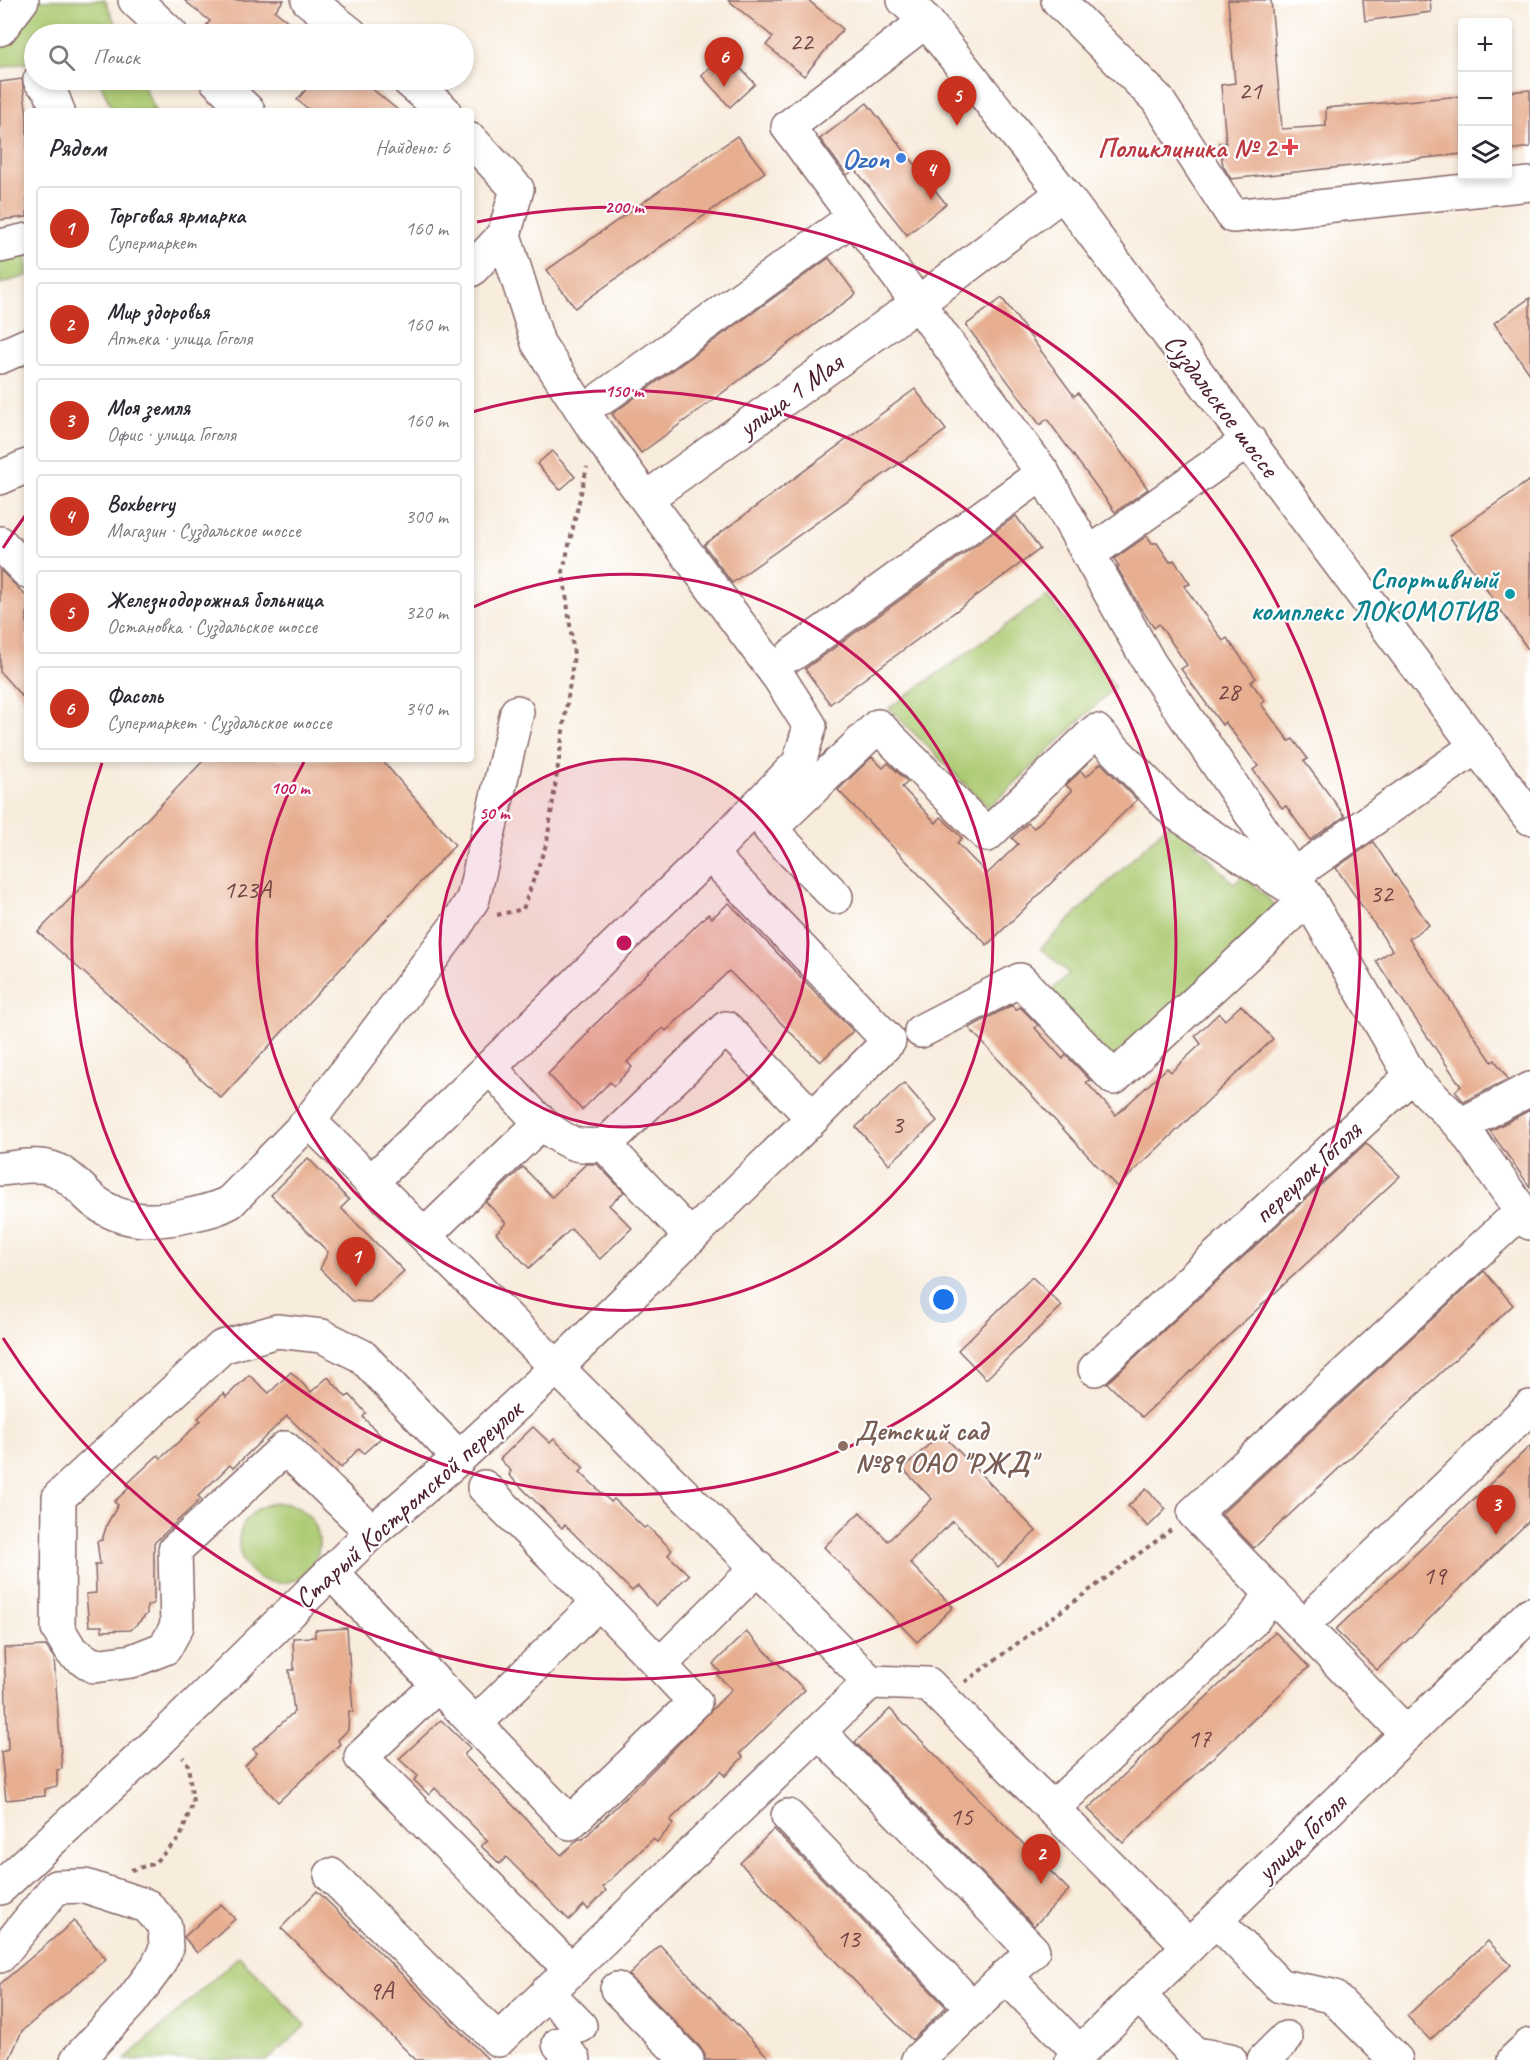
<!DOCTYPE html>
<html lang="ru">
<meta charset="utf-8">
<style>
:root{--surface:#fff;--page:#f7f7f7;--text:#2b2b33;--muted:#7c7c81;--line:#e1e1e2;--accent:#c8321e}
body{margin:0;font-family:Caveat,sans-serif;background:var(--page);color:var(--text)}
.controls{position:absolute;right:18px;top:18px;display:grid;overflow:hidden;border-radius:6px;box-shadow:0 3px 9px #0003}
.controls button{width:54px;height:54px;display:grid;place-items:center;padding:0;border:0;border-bottom:2px solid var(--line);background:var(--surface);color:var(--text);font:30px sans-serif}
.you{position:absolute;left:944px;top:1300px;width:21px;height:21px;margin:-15px;border:4px solid #fff;border-radius:50%;background:#1a73e8;box-shadow:0 0 0 9px #1a73e833}
.badge{display:grid;place-items:center;width:39px;height:39px;border-radius:50%;background:var(--accent);color:#fff;font-size:20px;font-weight:700}
.pin{position:absolute;translate:-50% -50px;filter:drop-shadow(0 2px 3px #0008)}
.pin::after{content:'';position:absolute;top:32px;width:21px;height:18px;background:inherit;clip-path:polygon(0 0,100% 0,50% 100%)}
.list{margin:0;padding:0;list-style:none}
h2{display:flex;justify-content:space-between;align-items:center;height:78px;margin:0;padding:0 24px;font-size:26px}
h2 small{font-size:20px;font-weight:400;color:var(--muted)}
.list li{display:grid;grid-template-columns:39px 1fr auto;gap:18px;align-items:center;box-sizing:border-box;height:84px;margin:0 12px 12px;padding:0 12px;border:2px solid var(--line);border-radius:6px}
.list b{display:block;font-size:22px;white-space:nowrap}
.list p{margin:0;font-size:20px;white-space:nowrap;color:var(--muted)}
.list em{font-size:20px;font-style:normal;color:var(--muted)}
.icon{flex:none;width:33px;height:33px;fill:none;stroke:currentColor;stroke-width:2;stroke-linecap:round;stroke-linejoin:round}
.map{position:relative;flex:none;width:1530px;height:2060px;overflow:hidden}
.search{position:absolute;background:var(--surface);box-shadow:0 3px 9px #0003;left:24px;top:24px;width:450px;height:66px;display:flex;align-items:center;gap:15px;box-sizing:border-box;padding:0 21px;border-radius:33px;color:var(--muted);font-size:22px}
.panel{position:absolute;background:var(--surface);box-shadow:0 3px 9px #0003;left:24px;top:108px;width:450px;height:654px;border-radius:6px}
.map>svg:first-child{display:block}
.green{fill:#acca72;stroke:#7b744e;stroke-width:1.5}
.building{fill:#e7ae90}
.lines{fill:none;stroke-linecap:round;stroke-linejoin:round}
.minor-casing{stroke:#876769;stroke-width:36}
.major-casing{stroke:#876769;stroke-width:36}
.path{stroke:#876769;stroke-width:4;stroke-dasharray:4.5 4.5;stroke-linecap:butt}
.minor{stroke:#fff;stroke-width:33}
.major{stroke:#fff;stroke-width:33}
.ring{fill:none;stroke:#c2185b;stroke-width:3}
.health-dot{fill:#e0444e;stroke:#fff;stroke-width:2}
.shop-dot{fill:#3f7fe0;stroke:#fff;stroke-width:2}
.culture-dot{fill:#0f9aa8;stroke:#fff;stroke-width:2}
.education-dot{fill:#8d6e63;stroke:#fff;stroke-width:2}
.labels{text-anchor:middle;dominant-baseline:central;stroke-width:4.5;stroke-linejoin:round;paint-order:stroke}
.number-label{font-size:26px;fill:#714344}
.health-label{font-size:28px;font-weight:bold;fill:#be3a42;stroke:#fff;text-anchor:end}
.shop-label{font-size:28px;font-weight:bold;fill:#366cbe;stroke:#fff;text-anchor:end}
.street-label{font-size:28px;fill:#4a1f2b;stroke:#fff}
.culture-label{font-size:28px;font-weight:bold;fill:#0d838f;stroke:#fff;text-anchor:end}
.education-label{font-size:28px;font-weight:bold;fill:#785e54;stroke:#fff;text-anchor:start}
.centre{fill:#c2185b;stroke:#fff;stroke-width:3}
.ring-label{font-size:18px;text-anchor:middle;font-weight:bold;fill:#c2185b;stroke:#fff;stroke-width:4.5;stroke-linejoin:round;paint-order:stroke}
</style>
<div class="map">
<svg width="1530" height="2060" viewBox="0 0 1530 2060">
<rect width="100%" height="100%" fill="#fff"/>
<filter id="ink" filterUnits="userSpaceOnUse"><feTurbulence type="fractalNoise" baseFrequency=".0167" numOctaves="2"/><feDisplacementMap in="SourceGraphic" scale="12" xChannelSelector="R" yChannelSelector="G"/><feConvolveMatrix kernelMatrix="1 2 1 2 8 2 1 2 1" color-interpolation-filters="sRGB"/></filter>
<filter id="wash" filterUnits="userSpaceOnUse"><feTurbulence type="fractalNoise" baseFrequency=".008" numOctaves="4" result="noise"/><feDisplacementMap in="SourceGraphic" scale="24" xChannelSelector="R" yChannelSelector="G"/><feGaussianBlur stdDeviation="1.35" result="paint"/><feColorMatrix in="noise" values="0 0 0 0 0 0 0 0 0 0 0 0 0 0 0 0 0 1.4 0 .05"/><feComposite in="paint" operator="in"/></filter>
<g filter="url(#wash)">
<rect width="100%" height="100%" fill="#f8ecdc"/>
<!-- green -->
<g class="green">
<path d="M 30,0 L 105,0 L 120,34 L 34,34 L 34,61 L 0,68 L 0,49 Z"/>
<path d="M 99,80 L 141,80 L 155,111 L 113,111 Z"/>
<path d="M 27,245 L 27,276 L 0,284 L 0,252 Z"/>
<path d="M 1047,596 L 1115,687 L 989,808 L 889,708 Z"/>
<path d="M 1166,826 L 1179,826 L 1234,884 L 1244,875 L 1280,910 L 1118,1065 L 1048,994 L 1069,973 L 1041,948 Z"/>
<circle cx="279" cy="1543" r="40"/>
<path d="M 239,1956 L 306,2025 L 268,2060 L 125,2060 Z"/>
</g>
<g id="blocks">
<!-- building -->
<g class="building">
<path d="M 184,0 L 284,0 L 275,11 L 304,34 L 216,34 L 206,26 L 210,21 Z"/>
<path d="M 728,0 L 808,0 L 843,29 L 804,76 L 766,45 L 773,37 Z"/>
<path d="M 1228,0 L 1271,0 L 1282,129 L 1326,126 L 1326,108 L 1462,96 L 1462,154 L 1231,179 L 1223,166 L 1219,143 L 1226,143 L 1221,85 L 1235,83 Z"/>
<path d="M 1363,0 L 1430,0 L 1431,12 L 1365,21 Z"/>
<path d="M 722,57 L 730,66 L 734,61 L 755,84 L 730,107 L 701,75 Z"/>
<path d="M 22,79 L 27,115 L 27,217 L 0,220 L 0,82 Z"/>
<path d="M 314,80 L 378,80 L 371,88 L 399,111 L 311,111 L 297,100 Z"/>
<path d="M 1530,90 L 1530,147 L 1508,150 L 1508,92 Z"/>
<path d="M 867,103 L 946,204 L 907,235 L 855,169 L 847,175 L 820,139 Z"/>
<path d="M 737,136 L 765,172 L 575,308 L 547,270 Z"/>
<path d="M 829,258 L 856,294 L 641,453 L 612,414 Z"/>
<path d="M 1002,298 L 1074,396 L 1078,393 L 1148,489 L 1115,512 L 1047,419 L 1040,425 L 966,325 Z"/>
<path d="M 1530,298 L 1530,374 L 1494,323 Z"/>
<path d="M 915,389 L 946,430 L 732,583 L 704,545 Z"/>
<path d="M 552,451 L 575,477 L 560,490 L 537,464 Z"/>
<path d="M 1530,480 L 1530,652 L 1449,536 Z"/>
<path d="M 1016,516 L 1040,549 L 830,704 L 805,669 Z"/>
<path d="M 1147,536 L 1152,543 L 1157,543 L 1170,562 L 1174,560 L 1190,584 L 1184,586 L 1223,641 L 1227,638 L 1256,678 L 1251,682 L 1265,701 L 1261,704 L 1289,741 L 1293,739 L 1308,759 L 1304,761 L 1345,816 L 1310,840 L 1286,806 L 1282,808 L 1253,770 L 1258,766 L 1225,722 L 1222,725 L 1181,669 L 1187,665 L 1159,624 L 1154,628 L 1140,607 L 1117,567 L 1119,566 L 1114,559 Z"/>
<path d="M 0,570 L 27,597 L 27,702 L 0,672 Z"/>
<path d="M 872,757 L 883,768 L 888,763 L 908,782 L 902,787 L 936,823 L 941,817 L 962,838 L 957,843 L 987,874 L 1018,844 L 1012,838 L 1028,823 L 1034,828 L 1072,791 L 1066,785 L 1081,771 L 1086,777 L 1101,763 L 1137,800 L 987,945 L 838,790 Z"/>
<path d="M 205,759 L 381,759 L 455,845 L 221,1098 L 142,1024 L 38,932 Z"/>
<path d="M 1373,842 L 1429,925 L 1409,939 L 1492,1062 L 1495,1060 L 1508,1079 L 1464,1102 L 1455,1091 L 1461,1086 L 1376,961 L 1392,950 L 1336,868 Z"/>
<path d="M 729,903 L 853,1031 L 820,1062 L 729,971 L 666,1031 L 663,1028 L 627,1062 L 632,1067 L 614,1086 L 610,1082 L 582,1110 L 548,1074 L 589,1032 L 588,1031 L 708,914 L 712,918 Z"/>
<path d="M 1012,1005 L 1016,1010 L 1020,1007 L 1038,1025 L 1035,1028 L 1063,1059 L 1066,1055 L 1090,1080 L 1086,1082 L 1116,1115 L 1167,1068 L 1171,1072 L 1201,1044 L 1195,1036 L 1219,1013 L 1225,1020 L 1241,1005 L 1273,1039 L 1117,1187 L 969,1028 Z"/>
<path d="M 904,1083 L 937,1121 L 889,1164 L 856,1127 Z"/>
<path d="M 1530,1110 L 1530,1187 L 1490,1131 Z"/>
<path d="M 1366,1143 L 1400,1176 L 1142,1417 L 1107,1383 Z"/>
<path d="M 308,1158 L 349,1200 L 341,1208 L 404,1271 L 370,1302 L 352,1301 L 320,1269 L 328,1252 L 271,1195 Z"/>
<path d="M 586,1164 L 597,1164 L 624,1192 L 609,1205 L 632,1228 L 600,1259 L 571,1229 L 529,1268 L 496,1233 L 506,1223 L 486,1202 L 523,1167 L 552,1197 Z"/>
<path d="M 1484,1271 L 1513,1305 L 1254,1548 L 1221,1514 Z"/>
<path d="M 1032,1277 L 1062,1306 L 986,1379 L 958,1350 Z"/>
<path d="M 291,1372 L 311,1392 L 328,1377 L 346,1397 L 350,1395 L 366,1413 L 363,1417 L 382,1437 L 364,1453 L 359,1448 L 341,1468 L 287,1416 L 233,1468 L 230,1465 L 198,1496 L 201,1499 L 154,1543 L 154,1603 L 147,1606 L 147,1614 L 131,1630 L 102,1631 L 102,1626 L 89,1626 L 86,1594 L 96,1593 L 95,1564 L 100,1564 L 97,1541 L 102,1540 L 107,1524 L 118,1505 L 114,1502 L 129,1488 L 126,1485 L 158,1455 L 161,1458 L 201,1421 L 198,1418 L 224,1393 L 226,1397 L 249,1375 L 269,1393 Z"/>
<path d="M 533,1427 L 550,1443 L 554,1439 L 584,1468 L 580,1472 L 611,1502 L 614,1499 L 644,1528 L 647,1526 L 672,1550 L 668,1555 L 689,1575 L 656,1606 L 638,1586 L 632,1591 L 565,1525 L 562,1528 L 509,1475 L 511,1471 L 500,1459 Z"/>
<path d="M 941,1433 L 1036,1531 L 998,1567 L 953,1521 L 910,1563 L 953,1607 L 917,1642 L 824,1547 L 860,1512 L 888,1541 L 932,1499 L 903,1469 Z"/>
<path d="M 1530,1446 L 1530,1520 L 1377,1670 L 1335,1630 Z"/>
<path d="M 1146,1489 L 1166,1509 L 1148,1527 L 1128,1506 Z"/>
<path d="M 347,1628 L 353,1712 L 349,1711 L 348,1730 L 338,1740 L 340,1744 L 278,1802 L 245,1766 L 257,1753 L 253,1749 L 294,1712 L 289,1670 L 294,1670 L 293,1638 L 315,1637 L 315,1630 Z"/>
<path d="M 746,1632 L 805,1690 L 740,1753 L 743,1757 L 725,1776 L 721,1771 L 670,1820 L 673,1824 L 657,1842 L 653,1839 L 603,1887 L 606,1891 L 588,1909 L 584,1905 L 569,1920 L 506,1857 L 500,1864 L 481,1846 L 488,1841 L 435,1788 L 429,1795 L 414,1780 L 418,1776 L 399,1759 L 441,1720 L 470,1748 L 464,1755 L 561,1855 L 579,1839 L 583,1839 L 635,1788 L 732,1689 L 717,1675 L 720,1672 L 713,1664 Z"/>
<path d="M 1275,1632 L 1309,1667 L 1123,1843 L 1088,1809 Z"/>
<path d="M 46,1646 L 54,1658 L 62,1769 L 57,1770 L 57,1786 L 45,1789 L 45,1796 L 6,1800 L 1,1752 L 8,1750 L 4,1648 Z"/>
<path d="M 890,1709 L 1069,1890 L 1034,1926 L 855,1742 Z"/>
<path d="M 774,1829 L 946,2007 L 912,2040 L 740,1863 Z"/>
<path d="M 317,1891 L 489,2060 L 416,2060 L 281,1928 Z"/>
<path d="M 221,1904 L 235,1919 L 197,1953 L 184,1937 Z"/>
<path d="M 74,1921 L 106,1959 L 22,2031 L 9,2060 L 0,2060 L 0,1984 Z"/>
<path d="M 1488,1941 L 1511,1965 L 1430,2040 L 1407,2016 Z"/>
<path d="M 660,1945 L 771,2060 L 705,2060 L 705,2055 L 700,2047 L 629,1975 Z"/>
</g>
</g>
</g>
<g filter="url(#ink)">
<use href="#blocks" fill-opacity="0" stroke="#876769" stroke-width="1.5"/>
<g class="lines">
<defs>
<g id="minor">
<path d="M 135,0 L 171,34"/>
<path d="M 308,0 L 351,34"/>
<path d="M 1058,0 L 1157,99 L 1233,216 L 1530,184"/>
<path d="M 926,21 L 788,127 L 1043,473 L 1150,664 L 1308,898 L 1411,1076"/>
<path d="M 0,29 L 22,0"/>
<path d="M 40,80 L 49,88 L 58,111"/>
<path d="M 216,80 L 248,111"/>
<path d="M 408,80 L 444,111"/>
<path d="M 471,140 L 517,189 L 504,235 L 471,270"/>
<path d="M 504,235 L 538,343 L 595,430 L 780,679 L 810,726 L 799,763 L 710,854"/>
<path d="M 0,246 L 27,240"/>
<path d="M 0,357 L 27,345"/>
<path d="M 602,398 L 854,217"/>
<path d="M 0,478 L 27,466"/>
<path d="M 662,487 L 918,303 L 1063,193"/>
<path d="M 0,543 L 27,571"/>
<path d="M 1089,554 L 1249,440"/>
<path d="M 793,654 L 1043,473"/>
<path d="M 1292,876 L 1477,746"/>
<path d="M 836,897 L 770,829 L 878,726 L 987,835 L 1096,731 L 1176,813 L 1296,891"/>
<path d="M 921,1031 L 1020,980 L 1114,1078 L 1308,898"/>
<path d="M 490,1067 C 513,1092 541,1130 572,1143 C 582,1147 594,1145 605,1145"/>
<path d="M 1461,1125 L 1530,1223"/>
<path d="M 0,1169 C 16,1168 35,1163 51,1168 C 68,1173 81,1190 94,1201 C 122,1223 153,1223 186,1216 C 202,1212 216,1210 230,1202 L 309,1121"/>
<path d="M 371,1182 L 309,1121 L 456,926 L 473,899 L 517,712"/>
<path d="M 425,1235 L 542,1122"/>
<path d="M 691,1237 L 605,1145 L 726,1028 L 813,1118"/>
<path d="M 1095,1369 L 1411,1076 L 1461,1125 L 1530,1089"/>
<path d="M 484,1487 L 599,1602"/>
<path d="M 372,1532 L 285,1448 L 175,1550 L 177,1626 L 165,1648 L 132,1661 L 94,1666 L 72,1652 L 58,1629 L 59,1497 L 222,1347 L 277,1331 L 322,1336 L 362,1356 L 459,1458"/>
<path d="M 331,1572 L 438,1685"/>
<path d="M 1319,1610 L 1530,1407"/>
<path d="M 870,1682 L 928,1684 L 1189,1946"/>
<path d="M 475,1724 L 599,1602 L 660,1665"/>
<path d="M 1407,1734 L 1194,1513 L 1522,1211"/>
<path d="M 832,1745 L 1033,1951 L 918,2060"/>
<path d="M 1052,1809 L 1253,1620 L 1272,1593"/>
<path d="M 788,1816 L 973,2008"/>
<path d="M 331,1875 L 498,2040 L 571,1970"/>
<path d="M 0,1888 L 161,1739 L 372,1532 L 459,1458 L 556,1368 L 813,1118 L 889,1041 L 710,854 L 371,1182 C 537,1348 705,1514 870,1682 L 571,1970 L 361,1757 L 438,1685 L 570,1823 L 695,1702 L 660,1665 L 758,1567"/>
<path d="M 1216,1920 L 1280,1986 L 1332,1996 L 1396,2060"/>
<path d="M 0,1956 L 56,1887 L 85,1886 L 147,1906 L 165,1926 L 166,1949 L 157,1967 L 131,2002 L 77,2060"/>
<path d="M 1006,1976 L 1079,2052"/>
<path d="M 617,1989 L 687,2060"/>
<path d="M 547,1992 L 580,2026"/>
<path d="M 1139,1995 L 1200,2060"/>
<path d="M 559,2044 L 574,2060"/>
<path d="M 1196,2054 L 1230,2060"/>
<path d="M 1072,2060 L 1530,1614"/>
<path d="M 1264,2060 L 1286,2038"/>
<path d="M 1514,2060 L 1530,2045"/>
</g>
<path id="major" d="M 904,0 L 926,21 L 1063,193 L 1530,818"/>
</defs>
<!-- minor casing -->
<use href="#minor" class="minor-casing"/>
<!-- major casing -->
<use href="#major" class="major-casing"/>
<!-- path -->
<g class="path">
<path d="M 497,915 L 523,909 L 547,842 L 574,655 L 563,571 L 587,467"/>
<path d="M 965,1682 L 1171,1530"/>
<path d="M 131,1870 L 153,1864 L 180,1838 L 193,1802 L 188,1765 L 183,1757"/>
</g>
<!-- minor -->
<use href="#minor" class="minor"/>
<!-- major -->
<use href="#major" class="major"/>
</g>
</g>
<!-- distance rings -->
<circle cx="624" cy="943" r="184" fill="#c2185b" fill-opacity=".12"/>
<g class="ring">
<circle cx="624" cy="943" r="184"/>
<path d="M471 608A368 368 0 1 1 304 762"/>
<path d="M472 412A552 552 0 1 1 102 763"/>
<path d="M3 548A736 736 0 0 1 25 516M477 222A736 736 0 1 1 3 1338"/>
</g>
<!-- markers -->
<path class="health-dot" d="M1287 138h6v6h6v6h-6v6h-6v-6h-6v-6h6z"/>
<circle class="shop-dot" cx="901" cy="158" r="6"/>
<circle class="culture-dot" cx="1510" cy="594" r="6"/>
<circle class="education-dot" cx="843" cy="1446" r="6"/>
<g class="labels">
<!-- number labels -->
<g class="number-label">
<text x="801" y="41">22</text>
<text x="1250" y="90">21</text>
<text x="1228" y="691">28</text>
<text x="247" y="889">123А</text>
<text x="1381" y="893">32</text>
<text x="897" y="1124">3</text>
<text x="1434" y="1575">19</text>
<text x="1199" y="1738">17</text>
<text x="961" y="1816">15</text>
<text x="848" y="1938">13</text>
<text x="381" y="1990">9А</text>
</g>
<!-- health labels -->
<g class="health-label">
<text x="1276" y="147">Поликлиника № 2</text>
</g>
<!-- shop labels -->
<g class="shop-label">
<text x="889" y="158">Ozon</text>
</g>
<!-- street labels -->
<g class="street-label">
<text transform="translate(790 395) rotate(-36)">улица 1 Мая</text>
<text transform="translate(1222 405) rotate(53)">Суздальское шоссе</text>
<text transform="translate(1307 1172) rotate(-43)">переулок Гоголя</text>
<text transform="translate(408 1504) rotate(-42)">Старый Костромской переулок</text>
<text transform="translate(1301 1837) rotate(-44)">улица Гоголя</text>
</g>
<!-- culture labels -->
<g class="culture-label">
<text x="1498" y="578">Спортивный<tspan x="1498" dy="32">комплекс ЛОКОМОТИВ</tspan></text>
</g>
<!-- education labels -->
<g class="education-label">
<text x="855" y="1430">Детский сад<tspan x="855" dy="32">№89 ОАО "РЖД"</tspan></text>
</g>
</g>
<circle cx="624" cy="943" r="9" class="centre"/>
<g class="ring-label">
<text x="624" y="213">200 m</text>
<text x="624" y="397">150 m</text>
<text x="290" y="794">100 m</text>
<text x="494" y="819">50 m</text>
</g>
</svg>
<div class="controls">
<button>+</button>
<button>−</button>
<button><svg class="icon" aria-label="layers" viewBox="0 0 24 24"><path d="M12 4l9 5-9 5-9-5zM3 14l9 5 9-5"/></svg></button>
</div>
<div class="you"></div>
<div class="pin badge" style="left:356px;top:1287px">1</div>
<div class="pin badge" style="left:1041px;top:1884px">2</div>
<div class="pin badge" style="left:1496px;top:1535px">3</div>
<div class="pin badge" style="left:931px;top:200px">4</div>
<div class="pin badge" style="left:957px;top:126px">5</div>
<div class="pin badge" style="left:724px;top:87px">6</div>
<div class="search"><svg class="icon" aria-label="search" viewBox="0 0 24 24"><circle cx="10" cy="10" r="6"/><path d="M15 15l6 6"/></svg>Поиск</div>
<section class="panel">
<h2>Рядом<small>Найдено: 6</small></h2>
<ul class="list">
<li><span class="badge">1</span><div><b>Торговая ярмарка</b><p>Супермаркет</p></div><em>160 m</em></li>
<li><span class="badge">2</span><div><b>Мир здоровья</b><p>Аптека · улица Гоголя</p></div><em>160 m</em></li>
<li><span class="badge">3</span><div><b>Моя земля</b><p>Офис · улица Гоголя</p></div><em>160 m</em></li>
<li><span class="badge">4</span><div><b>Boxberry</b><p>Магазин · Суздальское шоссе</p></div><em>300 m</em></li>
<li><span class="badge">5</span><div><b>Железнодорожная больница</b><p>Остановка · Суздальское шоссе</p></div><em>320 m</em></li>
<li><span class="badge">6</span><div><b>Фасоль</b><p>Супермаркет · Суздальское шоссе</p></div><em>340 m</em></li>
</ul>
</section>
</div>
